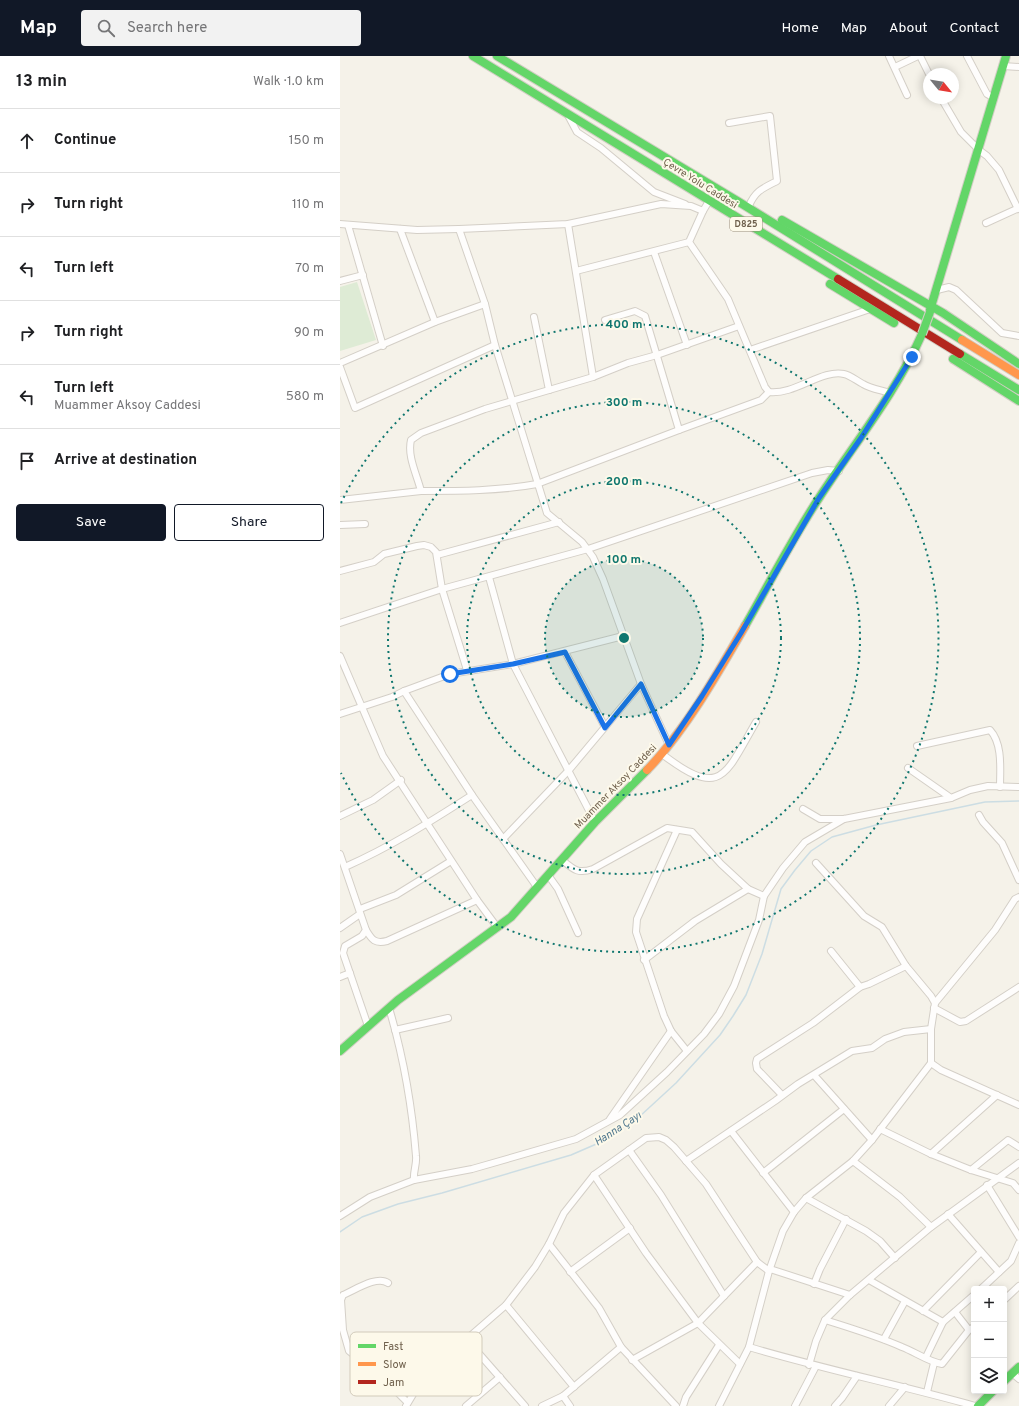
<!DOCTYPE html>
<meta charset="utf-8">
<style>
:root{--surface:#fff;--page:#f2f2f2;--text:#202124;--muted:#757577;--line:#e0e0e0;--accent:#111827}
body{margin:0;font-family:Overpass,sans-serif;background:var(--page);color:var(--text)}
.controls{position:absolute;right:12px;bottom:12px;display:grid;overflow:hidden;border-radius:4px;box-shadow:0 2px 10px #0003}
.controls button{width:36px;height:36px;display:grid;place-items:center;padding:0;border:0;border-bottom:1px solid var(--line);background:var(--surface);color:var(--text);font:20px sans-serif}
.compass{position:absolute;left:583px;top:12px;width:36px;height:36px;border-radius:50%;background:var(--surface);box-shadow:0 2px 10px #0003;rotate:120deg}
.stop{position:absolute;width:12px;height:12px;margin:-9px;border:3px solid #1a73e8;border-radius:50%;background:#fff}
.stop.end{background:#1a73e8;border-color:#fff;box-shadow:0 1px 4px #0008}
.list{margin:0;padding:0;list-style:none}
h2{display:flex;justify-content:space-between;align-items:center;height:52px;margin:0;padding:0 16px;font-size:17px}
h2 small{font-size:13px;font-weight:400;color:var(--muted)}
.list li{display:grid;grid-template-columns:26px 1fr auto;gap:12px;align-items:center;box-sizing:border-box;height:64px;padding:0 16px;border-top:1px solid var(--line)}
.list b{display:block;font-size:15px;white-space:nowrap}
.list p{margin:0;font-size:13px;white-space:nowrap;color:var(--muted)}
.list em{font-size:13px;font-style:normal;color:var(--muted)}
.actions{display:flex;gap:8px;padding:12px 16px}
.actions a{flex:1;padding:9px 0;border:1px solid var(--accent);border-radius:4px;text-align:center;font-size:14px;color:var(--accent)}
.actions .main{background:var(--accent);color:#fff}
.icon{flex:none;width:22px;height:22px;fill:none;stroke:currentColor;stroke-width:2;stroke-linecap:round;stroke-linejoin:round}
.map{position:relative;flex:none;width:679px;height:1350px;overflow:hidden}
header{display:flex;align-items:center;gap:24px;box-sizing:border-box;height:56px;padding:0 20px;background:var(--accent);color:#fff}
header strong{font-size:19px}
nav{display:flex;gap:22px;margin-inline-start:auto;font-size:14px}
.search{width:280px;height:36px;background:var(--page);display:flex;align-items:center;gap:10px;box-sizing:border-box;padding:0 14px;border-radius:4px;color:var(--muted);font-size:15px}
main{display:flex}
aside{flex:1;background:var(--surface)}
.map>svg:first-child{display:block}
.green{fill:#deebd5}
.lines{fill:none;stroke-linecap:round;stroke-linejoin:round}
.stream{stroke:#ccdde3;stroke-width:1.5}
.street-casing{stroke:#d4cfc7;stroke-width:8}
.fast-casing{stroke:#d2cec4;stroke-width:10}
.slow-casing{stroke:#d2cec4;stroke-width:10}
.jam-casing{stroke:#d2cec4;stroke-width:10}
.street{stroke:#fefdfc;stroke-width:6}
.fast{stroke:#63d668;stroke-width:8}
.slow{stroke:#ff974d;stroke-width:8}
.jam{stroke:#b3261e;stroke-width:8}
.fast-bridge-casing{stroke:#d2cec4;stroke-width:10;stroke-linecap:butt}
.fast-bridge{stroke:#63d668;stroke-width:8}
.route{stroke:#1a73e8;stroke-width:5}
.ring{fill:none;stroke:#0f766e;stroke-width:2;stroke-dasharray:2 4}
.labels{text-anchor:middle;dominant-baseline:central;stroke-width:4;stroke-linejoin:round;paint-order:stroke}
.shield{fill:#fdf9ea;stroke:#9a8e7b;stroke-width:1}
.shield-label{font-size:9px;font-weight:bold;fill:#6f604c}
.street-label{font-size:10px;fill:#6f604c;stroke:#fdf9ea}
.water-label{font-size:11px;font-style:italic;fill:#4f778e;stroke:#fdf9ea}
.key{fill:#fdf9ea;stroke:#d2cbbb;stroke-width:1}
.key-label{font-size:11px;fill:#6f604c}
.centre{fill:#0f766e;stroke:#fdf9ea;stroke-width:2}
.ring-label{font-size:12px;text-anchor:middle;font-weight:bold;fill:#0f766e;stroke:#fdf9ea;stroke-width:4;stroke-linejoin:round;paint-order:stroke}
</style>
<header>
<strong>Map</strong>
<div class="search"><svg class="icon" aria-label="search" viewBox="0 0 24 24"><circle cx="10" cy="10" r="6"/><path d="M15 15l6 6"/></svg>Search here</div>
<nav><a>Home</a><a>Map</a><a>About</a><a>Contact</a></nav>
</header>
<main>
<aside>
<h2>13 min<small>Walk · 1.0 km</small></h2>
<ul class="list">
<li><svg class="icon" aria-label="ahead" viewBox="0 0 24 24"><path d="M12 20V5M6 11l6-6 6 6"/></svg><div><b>Continue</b></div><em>150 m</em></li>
<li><svg class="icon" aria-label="right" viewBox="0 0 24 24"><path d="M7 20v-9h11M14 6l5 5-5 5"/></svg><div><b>Turn right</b></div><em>110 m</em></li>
<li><svg class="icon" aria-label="left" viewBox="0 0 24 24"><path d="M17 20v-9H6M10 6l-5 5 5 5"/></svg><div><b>Turn left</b></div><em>70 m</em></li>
<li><svg class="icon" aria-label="right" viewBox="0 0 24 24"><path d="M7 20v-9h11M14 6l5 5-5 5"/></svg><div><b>Turn right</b></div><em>90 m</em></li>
<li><svg class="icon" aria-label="left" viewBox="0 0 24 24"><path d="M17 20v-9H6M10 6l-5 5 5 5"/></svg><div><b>Turn left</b><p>Muammer Aksoy Caddesi</p></div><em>580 m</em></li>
<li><svg class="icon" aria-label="arrive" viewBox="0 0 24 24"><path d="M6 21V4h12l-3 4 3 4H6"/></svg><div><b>Arrive at destination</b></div></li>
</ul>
<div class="actions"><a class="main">Save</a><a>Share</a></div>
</aside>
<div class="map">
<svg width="679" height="1350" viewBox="0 0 679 1350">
<rect width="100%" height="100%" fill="#f5f2e9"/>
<!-- green -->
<path class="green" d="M 17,226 L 36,284 L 0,295 L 0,231 Z"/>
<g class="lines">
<!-- stream -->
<path class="stream" d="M 0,1176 L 22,1161 L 58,1148 L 102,1137 L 231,1099 L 261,1086 L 299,1061 L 336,1027 L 380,979 L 393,960 L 406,939 L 422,898 L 441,833 L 455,814 L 471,795 L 492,781 L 536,769 L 645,746 L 679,745"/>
<defs>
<g id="street">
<path d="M 549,0 L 567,39"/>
<path d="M 580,0 L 589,18"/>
<path d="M 627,0 L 647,38 L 654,42"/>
<path d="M 663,10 L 679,11"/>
<path d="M 555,11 L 578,0"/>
<path d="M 601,42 L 621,76 L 639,94 L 647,100 L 659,114 L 678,153"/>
<path d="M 229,61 L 237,76 L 261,92 L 314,136 L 345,148"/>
<path d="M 389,67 L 430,60 L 437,125 C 423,132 415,135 409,150"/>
<path d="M 363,155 L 349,186 L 388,243 L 425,331 L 429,336 C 455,339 482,313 504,318 C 510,319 517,325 523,328 C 531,333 541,334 550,337"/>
<path d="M 646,167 L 679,152"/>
<path d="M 0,168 L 77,174 L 119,173 L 228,168 L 321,148 L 351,150 L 363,155 L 369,145"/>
<path d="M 228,168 L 253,321"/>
<path d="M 8,169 L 43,290"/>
<path d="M 60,173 L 95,266"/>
<path d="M 119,173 L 145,248 L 155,289 L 207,457 L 242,486 L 253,501 L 263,523 L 301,628 L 329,689"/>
<path d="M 314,196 L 347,289"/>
<path d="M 236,215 L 349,186"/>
<path d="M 0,225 L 23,219"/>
<path d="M 597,234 L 609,231 L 616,234 L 662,277 L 679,280"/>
<path d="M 194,261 L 209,334"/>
<path d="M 265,264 L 295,255 L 305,260 L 339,374 L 421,344 L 429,336"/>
<path d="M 410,294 L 530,253"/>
<path d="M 0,307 L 95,266 L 145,248"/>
<path d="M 0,311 L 15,352 L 155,289"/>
<path d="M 339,374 L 197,428 C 159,435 120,435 81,435 C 77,419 67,400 71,384 L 81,377 L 145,353 L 253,321 L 288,307 L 317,299 L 399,270"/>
<path d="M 0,444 L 81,435"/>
<path d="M 0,469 L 25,468"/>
<path d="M 97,499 L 219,466"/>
<path d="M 0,515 L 34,506 L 44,498 L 77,490 L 84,489 L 91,491 L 96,496 L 102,533 L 127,614"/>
<path d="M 149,521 L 173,608 L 255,766"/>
<path d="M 0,567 L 102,533 L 248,493 L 472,417 L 488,414 L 499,415"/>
<path d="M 225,596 L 265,671"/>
<path d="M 0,600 L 43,700 L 137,844 L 157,871"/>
<path d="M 64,635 L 132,739 L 197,831"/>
<path d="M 0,658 L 52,641 L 64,635 L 110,618 L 173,608 L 283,580"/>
<path d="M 577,690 L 650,674 C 663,688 660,714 660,731"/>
<path d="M 322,698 C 382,744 385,719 416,666"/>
<path d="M 568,712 L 611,742 L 630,734 L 648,730 L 679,731"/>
<path d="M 463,753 L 480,763 L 504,763 L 611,742"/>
<path d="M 639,759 L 643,766 L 662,787 L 679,824"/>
<path d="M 0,760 L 33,744 L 61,724"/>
<path d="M 337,774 L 297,863 L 296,876 L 324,960 L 331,975 L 347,995"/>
<path d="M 163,783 L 229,714 L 301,628"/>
<path d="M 0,798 L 26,874 L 22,880 L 5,890 L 3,897 L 28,970"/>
<path d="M 222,804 C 234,814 238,818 253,813 L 327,772 L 352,776 L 381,808 L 408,833 L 424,840 L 443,812 L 465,786 L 504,763"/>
<path d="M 476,807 L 524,860 L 542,871 L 566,910 L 591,940 L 595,947"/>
<path d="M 5,811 C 50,791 90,766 132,739"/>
<path d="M 208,819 L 218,833 L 238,877"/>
<path d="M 20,853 L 56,839 L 111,805"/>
<path d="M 0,872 L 20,858"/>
<path d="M 26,874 C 32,884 35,888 47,885 L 137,844"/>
<path d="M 491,895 L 520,931"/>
<path d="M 304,904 L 355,865 L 408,833"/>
<path d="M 0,921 L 10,917"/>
<path d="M 49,952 C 63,999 72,1050 76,1100 C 77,1108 73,1116 74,1124"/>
<path d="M 594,952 L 620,966 L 626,965 L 679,931"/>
<path d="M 55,974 L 108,962"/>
<path d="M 591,1007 L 601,1014 L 679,1049"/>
<path d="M 474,1019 L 532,1084"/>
<path d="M 442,1039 L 417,1013 L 416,1007 L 417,1003 L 473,967 L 520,931 L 529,928 L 566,910"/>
<path d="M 270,1063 L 331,975"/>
<path d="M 540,1073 L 591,1098 L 631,1114 L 673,1127 L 679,1134"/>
<path d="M 391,1075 L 454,1156"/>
<path d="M 289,1094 L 321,1139 L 384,1240"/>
<path d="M 591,1098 L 657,1039"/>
<path d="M 346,1105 L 435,1045 L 458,1028 L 512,995 L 532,992 L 545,983 L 564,976 L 591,973"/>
<path d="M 513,1105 L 560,1141 L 591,1171"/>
<path d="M 631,1114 L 668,1084 L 679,1091"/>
<path d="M 423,1117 L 504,1053"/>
<path d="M 254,1119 L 306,1197 L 358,1267 L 400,1308"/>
<path d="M 647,1129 L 679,1181"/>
<path d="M 466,1142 L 526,1175 L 540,1185 L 555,1202"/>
<path d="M 608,1158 L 659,1216"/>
<path d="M 0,1160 L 30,1141 L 74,1124 L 132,1113 L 236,1083 L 280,1059 L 327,1016 L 364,978 L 379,958 L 394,930 L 419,864 L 424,840"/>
<path d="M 209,1188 L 259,1252 L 281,1291 L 336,1350"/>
<path d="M 430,1213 L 510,1239"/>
<path d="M 230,1216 L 290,1172"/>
<path d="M 529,1224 L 603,1266"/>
<path d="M 48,1227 C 37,1219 15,1234 3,1239 L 1,1244 L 3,1274 L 9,1295 L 45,1324 L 67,1346"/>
<path d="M 474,1228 L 480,1213 L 506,1163"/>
<path d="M 641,1233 L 671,1205 L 679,1187"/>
<path d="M 664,1244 L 679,1230"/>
<path d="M 166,1249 L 234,1331"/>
<path d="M 583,1255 L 641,1196"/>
<path d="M 615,1256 L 629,1274"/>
<path d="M 485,1264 C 511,1272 537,1280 562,1291 C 575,1296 589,1306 602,1308 L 629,1274 L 634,1271"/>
<path d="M 544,1283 L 565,1245"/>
<path d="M 127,1284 L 185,1350"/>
<path d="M 409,1291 C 483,1313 560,1329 635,1350"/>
<path d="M 586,1301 L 603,1266 L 634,1239"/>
<path d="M 292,1304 L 358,1267 L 417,1206"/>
<path d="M 469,1309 L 476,1285 L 485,1264 L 510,1239 L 591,1171 L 679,1107"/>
<path d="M 672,1317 L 679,1323"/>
<path d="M 587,1336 L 594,1307"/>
<path d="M 66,1350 L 81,1325 L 91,1314 L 166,1249 L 195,1211 L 209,1188 L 224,1157 L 254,1119 L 306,1082 L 319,1081 L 326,1084 L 334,1091 L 366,1128 L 417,1206 L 429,1215"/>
<path d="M 126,1350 L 160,1321"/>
<path d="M 202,1350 L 223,1340"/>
<path d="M 230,1350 L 223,1340 L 281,1291"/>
<path d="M 343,1350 L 346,1341 L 379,1289"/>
<path d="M 379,1350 L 409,1291 L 429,1215 L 443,1175 L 454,1156 L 466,1142 L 513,1105 L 532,1084 L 591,1007 L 591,973 L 595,947 L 655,874 L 675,843 L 679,841"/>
<path d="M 455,1350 L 476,1310"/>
<path d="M 495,1350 L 502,1342 L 517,1320"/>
<path d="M 549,1350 L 565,1331"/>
</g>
<g id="fast">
<path d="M 133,0 L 498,223"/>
<path d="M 157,0 L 399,146 L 622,284"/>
<path d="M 442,164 L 603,257 L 679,308"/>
<path d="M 490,228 L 554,267"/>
<path d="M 590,254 L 666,0"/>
<path d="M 620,298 L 679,334"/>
<path d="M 613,303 L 679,345"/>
<path d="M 405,570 C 429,528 452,483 479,442 C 514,388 556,337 582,278"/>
<path d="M 0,995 L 58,944 L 171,861 L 255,766 L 307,714"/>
<path d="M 664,1325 L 679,1311"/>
<path d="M 638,1350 L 653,1335"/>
</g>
<g id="slow">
<path d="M 622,284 L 679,319"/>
<path d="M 307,714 C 345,675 378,617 405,570"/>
</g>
<path id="jam" d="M 498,223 L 620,298"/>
</defs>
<!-- street casing -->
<use href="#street" class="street-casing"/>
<!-- fast casing -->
<use href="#fast" class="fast-casing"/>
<!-- slow casing -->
<use href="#slow" class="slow-casing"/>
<!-- jam casing -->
<use href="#jam" class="jam-casing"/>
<!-- street -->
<use href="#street" class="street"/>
<!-- fast -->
<use href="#fast" class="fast"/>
<!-- slow -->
<use href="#slow" class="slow"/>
<!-- jam -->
<use href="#jam" class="jam"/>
<defs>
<path id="fast-bridge" d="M 582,278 L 590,256"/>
</defs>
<!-- fast-bridge casing -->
<use href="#fast-bridge" class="fast-bridge-casing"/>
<!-- fast-bridge -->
<use href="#fast-bridge" class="fast-bridge"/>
</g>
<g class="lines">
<!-- route -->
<path class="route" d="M 110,618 L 173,608 L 225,596 L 265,672 L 301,628 L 329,689 L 362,640 L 401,577 L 479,442 L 521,382 L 572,301"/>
</g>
<!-- distance rings -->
<circle cx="284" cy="582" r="79" fill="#0f766e" fill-opacity=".12"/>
<g class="ring">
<circle cx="284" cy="582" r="79"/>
<circle cx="284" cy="582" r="157"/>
<circle cx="284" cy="582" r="236"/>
<path d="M1 447A314 314 0 1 1 1 717"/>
</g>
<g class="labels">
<!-- shield labels -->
<rect class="shield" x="390" y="161" width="32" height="14" rx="3"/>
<g class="shield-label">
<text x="406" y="168">D825</text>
</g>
<!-- street labels -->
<g class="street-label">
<text transform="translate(360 128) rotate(32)">Çevre Yolu Caddesi</text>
<text transform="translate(276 731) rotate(-46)">Muammer Aksoy Caddesi</text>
</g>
<!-- water labels -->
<g class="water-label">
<text transform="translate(278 1073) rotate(-33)">Hanna Çayı</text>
</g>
</g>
<!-- legend -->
<rect x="10" y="1276" width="132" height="64" rx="6" class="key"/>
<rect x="18" y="1288" width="18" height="4" fill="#63d668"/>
<rect x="18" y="1306" width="18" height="4" fill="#ff974d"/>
<rect x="18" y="1324" width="18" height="4" fill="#b3261e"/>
<g class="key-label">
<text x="43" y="1294">Fast</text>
<text x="43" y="1312">Slow</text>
<text x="43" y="1330">Jam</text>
</g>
<circle cx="284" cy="582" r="6" class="centre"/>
<g class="ring-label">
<text x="284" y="272">400 m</text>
<text x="284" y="350">300 m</text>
<text x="284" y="429">200 m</text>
<text x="284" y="507">100 m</text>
</g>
</svg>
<div class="controls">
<button>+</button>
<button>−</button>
<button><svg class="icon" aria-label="layers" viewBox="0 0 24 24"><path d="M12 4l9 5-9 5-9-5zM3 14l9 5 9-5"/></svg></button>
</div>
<svg class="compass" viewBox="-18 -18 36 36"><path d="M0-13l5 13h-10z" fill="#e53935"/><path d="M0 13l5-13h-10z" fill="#757577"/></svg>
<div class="stop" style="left:110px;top:618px"></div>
<div class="stop end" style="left:572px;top:301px"></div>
</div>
</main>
